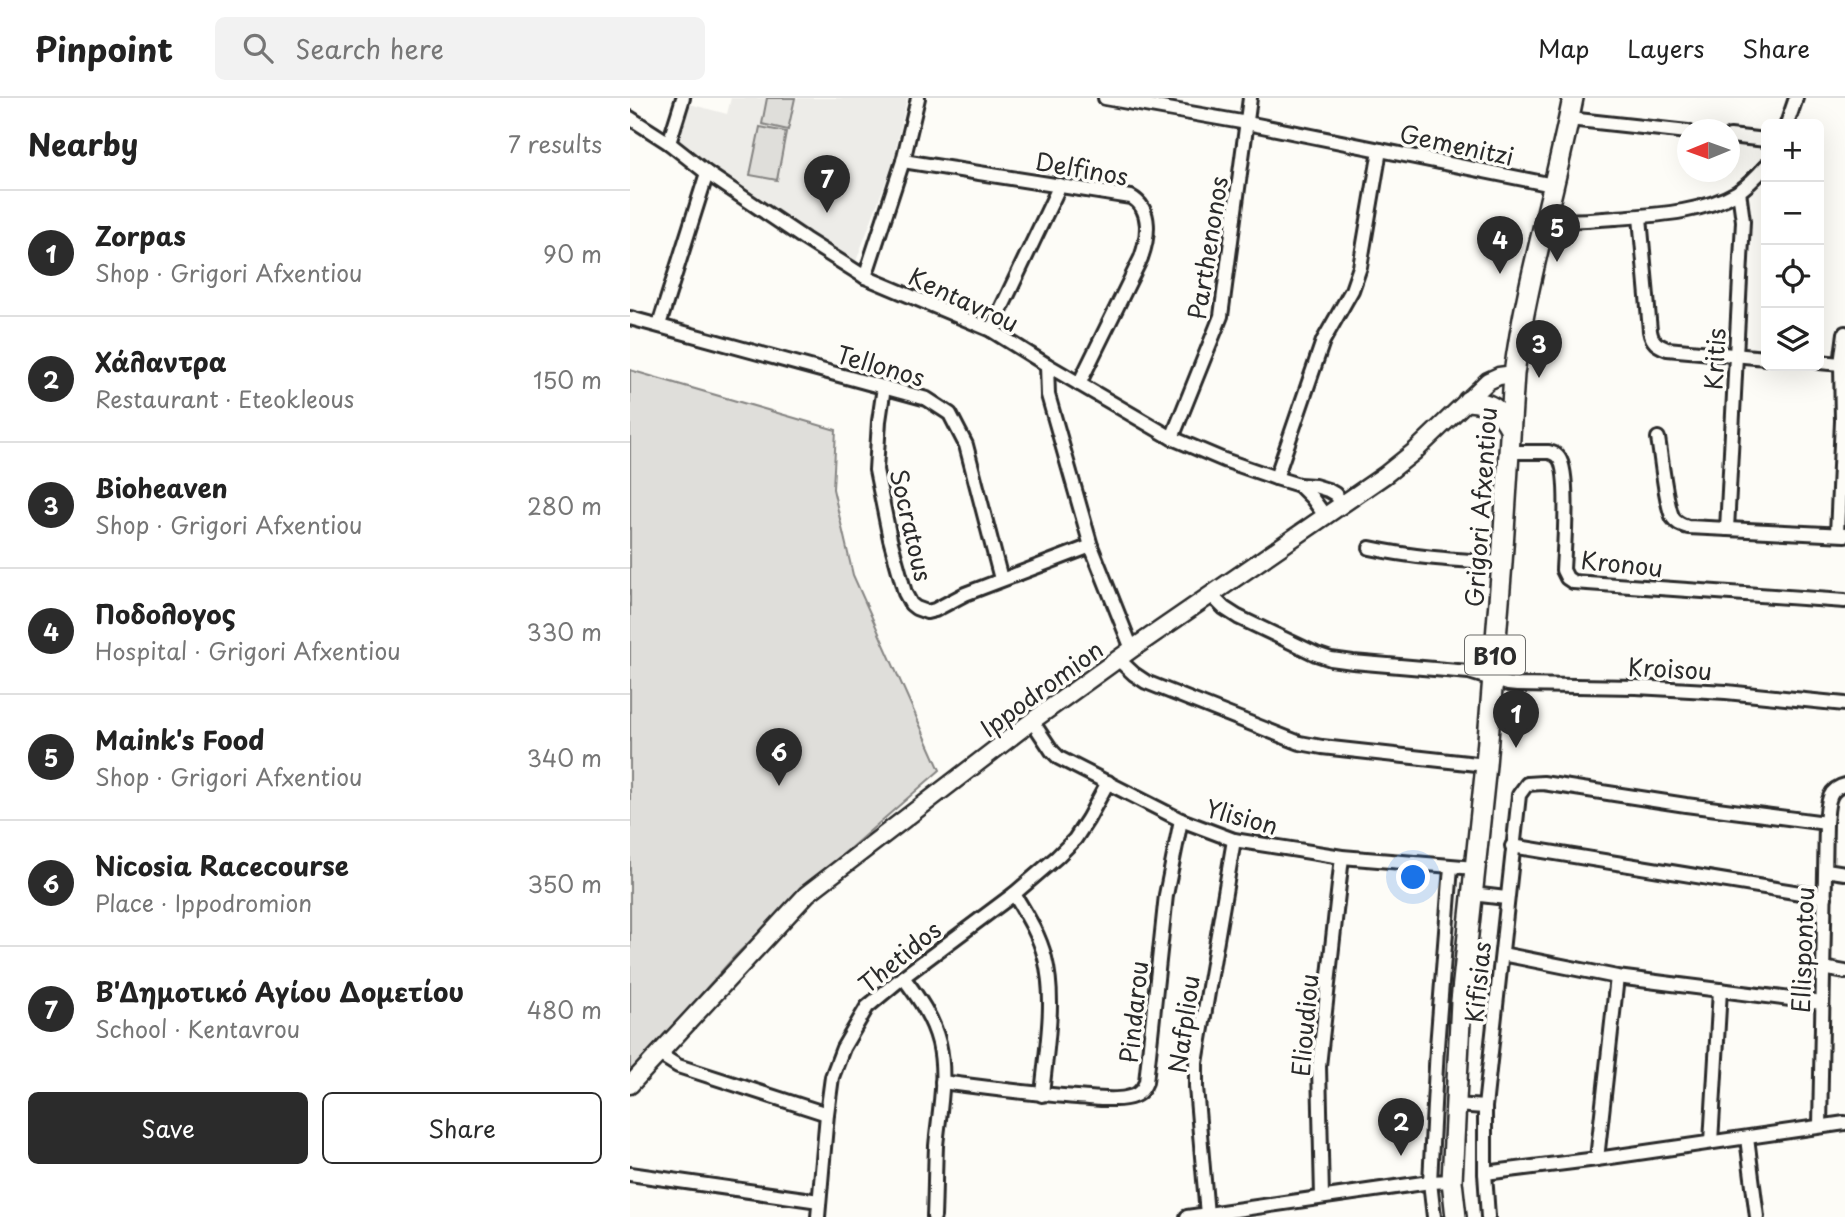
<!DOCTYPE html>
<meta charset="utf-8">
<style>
:root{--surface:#fff;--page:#f2f2f2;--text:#222;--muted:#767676;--line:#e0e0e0;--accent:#2b2b2b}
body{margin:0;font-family:"Playpen Sans",sans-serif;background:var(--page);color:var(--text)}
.controls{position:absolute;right:21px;top:21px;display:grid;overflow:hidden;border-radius:10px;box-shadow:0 7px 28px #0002}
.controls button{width:63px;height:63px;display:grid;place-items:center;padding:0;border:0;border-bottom:2px solid var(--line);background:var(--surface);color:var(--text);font:35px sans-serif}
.compass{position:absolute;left:1047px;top:21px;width:63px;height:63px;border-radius:50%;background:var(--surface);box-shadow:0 7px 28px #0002;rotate:269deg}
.you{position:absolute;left:784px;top:780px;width:24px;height:24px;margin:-18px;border:5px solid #fff;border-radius:50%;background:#1a73e8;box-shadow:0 0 0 10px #1a73e833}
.badge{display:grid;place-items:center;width:46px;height:46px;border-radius:50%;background:var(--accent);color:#fff;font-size:23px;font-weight:700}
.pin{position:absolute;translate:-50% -58px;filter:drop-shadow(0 2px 4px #0008)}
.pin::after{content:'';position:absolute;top:37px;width:24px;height:21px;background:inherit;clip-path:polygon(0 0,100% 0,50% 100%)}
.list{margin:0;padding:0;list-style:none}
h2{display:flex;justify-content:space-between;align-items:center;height:91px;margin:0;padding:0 28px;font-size:30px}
h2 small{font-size:23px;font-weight:400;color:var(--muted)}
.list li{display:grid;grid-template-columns:46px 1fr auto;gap:21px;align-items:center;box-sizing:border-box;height:126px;padding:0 28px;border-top:2px solid var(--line)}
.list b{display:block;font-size:26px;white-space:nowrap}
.list p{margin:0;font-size:23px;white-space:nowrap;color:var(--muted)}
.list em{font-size:23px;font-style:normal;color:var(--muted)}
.actions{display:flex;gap:14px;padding:21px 28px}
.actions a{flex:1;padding:16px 0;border:2px solid var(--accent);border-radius:10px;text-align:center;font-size:24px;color:var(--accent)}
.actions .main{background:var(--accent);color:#fff}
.icon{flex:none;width:38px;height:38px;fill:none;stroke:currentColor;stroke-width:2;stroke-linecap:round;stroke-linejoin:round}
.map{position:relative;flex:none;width:1215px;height:1119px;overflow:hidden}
header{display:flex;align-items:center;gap:42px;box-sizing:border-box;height:98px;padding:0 35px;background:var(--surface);border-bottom:2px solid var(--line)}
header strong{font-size:33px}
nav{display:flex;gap:38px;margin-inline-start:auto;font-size:24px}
.search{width:490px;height:63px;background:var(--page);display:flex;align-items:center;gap:18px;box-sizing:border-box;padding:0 24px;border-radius:10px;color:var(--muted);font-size:26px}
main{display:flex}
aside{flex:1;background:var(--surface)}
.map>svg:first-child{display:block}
.built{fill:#edece8}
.green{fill:#dfdeda;stroke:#858482;stroke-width:2}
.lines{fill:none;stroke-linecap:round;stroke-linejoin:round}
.minor-casing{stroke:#2b2b2b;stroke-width:18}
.tertiary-casing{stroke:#2b2b2b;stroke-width:21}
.primary-casing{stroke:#2b2b2b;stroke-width:24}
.minor{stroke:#fdfcf7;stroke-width:12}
.tertiary{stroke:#fdfcf7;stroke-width:16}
.primary{stroke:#fdfcf7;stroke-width:19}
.labels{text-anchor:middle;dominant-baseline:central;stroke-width:7;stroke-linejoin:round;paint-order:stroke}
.shield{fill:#fdfcf7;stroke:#6a6a68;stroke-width:2}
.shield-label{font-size:23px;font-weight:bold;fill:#2b2b2b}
.street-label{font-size:24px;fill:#2b2b2b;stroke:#fdfcf7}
</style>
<header>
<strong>Pinpoint</strong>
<div class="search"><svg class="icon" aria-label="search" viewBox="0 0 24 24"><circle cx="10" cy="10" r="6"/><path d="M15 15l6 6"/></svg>Search here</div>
<nav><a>Map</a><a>Layers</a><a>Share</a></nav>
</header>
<main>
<aside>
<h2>Nearby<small>7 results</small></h2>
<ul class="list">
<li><span class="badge">1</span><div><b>Zorpas</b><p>Shop · Grigori Afxentiou</p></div><em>90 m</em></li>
<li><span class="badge">2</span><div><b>Χάλαντρα</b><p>Restaurant · Eteokleous</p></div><em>150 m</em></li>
<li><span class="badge">3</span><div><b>Bioheaven</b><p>Shop · Grigori Afxentiou</p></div><em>280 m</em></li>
<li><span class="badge">4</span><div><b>Ποδολογος</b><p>Hospital · Grigori Afxentiou</p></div><em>330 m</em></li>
<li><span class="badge">5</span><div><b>Maink's Food</b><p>Shop · Grigori Afxentiou</p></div><em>340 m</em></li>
<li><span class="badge">6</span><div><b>Nicosia Racecourse</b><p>Place · Ippodromion</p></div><em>350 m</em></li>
<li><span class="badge">7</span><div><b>Β'Δημοτικό Αγίου Δομετίου</b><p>School · Kentavrou</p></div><em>480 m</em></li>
</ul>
<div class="actions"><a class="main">Save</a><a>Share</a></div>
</aside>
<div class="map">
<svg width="1215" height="1119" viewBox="0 0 1215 1119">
<rect width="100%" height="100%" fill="#fdfcf7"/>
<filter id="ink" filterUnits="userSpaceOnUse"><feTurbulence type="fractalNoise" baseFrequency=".0143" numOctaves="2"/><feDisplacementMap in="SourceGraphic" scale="14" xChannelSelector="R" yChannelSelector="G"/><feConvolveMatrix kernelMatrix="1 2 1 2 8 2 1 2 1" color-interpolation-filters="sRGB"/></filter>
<g filter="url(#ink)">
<!-- built -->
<path class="built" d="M 101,0 L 277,0 L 263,64 L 225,166 L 44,44 L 56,5 L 97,16 Z"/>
<!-- green -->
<g class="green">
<path d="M 137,0 L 165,0 L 158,32 L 132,26 Z"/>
<path d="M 130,29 L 156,34 L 147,82 L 120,77 Z"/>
<path d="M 0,272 L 206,332 L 203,391 L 223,477 L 310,672 L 179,786 L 105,858 L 0,976 Z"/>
</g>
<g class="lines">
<defs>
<g id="minor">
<path d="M 475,0 L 617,25 L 923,87"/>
<path d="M 0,20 L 39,45 L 77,75 L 175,141 L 235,179 L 361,232 L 417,267 L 542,340 L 594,362 L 646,380 L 669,387 L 685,388 L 698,392 L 705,396 L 713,406"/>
<path d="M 939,21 L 1058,34"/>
<path d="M 1157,26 L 1166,0"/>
<path d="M 1100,38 L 1136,42"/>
<path d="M 39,45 L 53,0"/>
<path d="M 273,63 L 501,99 C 523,111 518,140 511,160 L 449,286"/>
<path d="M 1010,119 L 1020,233 C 1022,244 1027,247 1037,251 L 1136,260"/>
<path d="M 915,122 C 939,124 962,122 986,120 C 1026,117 1072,115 1108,94 C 1119,87 1128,77 1136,68"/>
<path d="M 235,179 L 273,63 L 288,0"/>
<path d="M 0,220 L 297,301 L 320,316 L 336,347 L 371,481"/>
<path d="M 29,227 L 77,75"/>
<path d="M 361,232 L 430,87"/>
<path d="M 1189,264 L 1211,266"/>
<path d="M 417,267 L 418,297 L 461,448 L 502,551"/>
<path d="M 254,289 L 249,323 L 246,372 L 260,441 L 275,495 L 281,506 L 286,510 L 297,514 L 305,512 L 335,496 L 461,448"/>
<path d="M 542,340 L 591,218 L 620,0"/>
<path d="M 1028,340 C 1031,357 1036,408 1043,420 C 1047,426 1052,427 1058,429 L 1215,437"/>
<path d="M 879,354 L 919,354 C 924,356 925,355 929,360 C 940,375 934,450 933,472 L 937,480 L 943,484 L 1215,503"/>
<path d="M 646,380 L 693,243 L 722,192 L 730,169 L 750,52"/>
<path d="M 669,387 L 682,400 L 696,419"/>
<path d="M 1097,431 L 1113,123 L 1109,93"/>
<path d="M 1207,436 L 1212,323 L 1211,266 L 1215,235"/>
<path d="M 740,450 C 786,460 826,462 872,465"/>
<path d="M 581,497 L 594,510 L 608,519 L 686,556 L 701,561 L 723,564 L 839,574 L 878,586 L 887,587 L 1006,589 L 1096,594 L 1215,606"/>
<path d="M 489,562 L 504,576 L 516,584 L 670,645 L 692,649 L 856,667"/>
<path d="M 402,623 L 422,653 L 429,660 L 551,722 L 604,742 L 712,759 L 845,770"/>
<path d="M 882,748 L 1195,799"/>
<path d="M 1196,772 L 1215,775"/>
<path d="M 384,796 C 396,816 409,836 415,860 C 426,903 416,952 412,997"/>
<path d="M 842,796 L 876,800"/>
<path d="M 872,856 L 987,879 L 1192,905"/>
<path d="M 1193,870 L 1215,874"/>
<path d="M 273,879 C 288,899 303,920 309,945 C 317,979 309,1015 306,1048 C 305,1072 305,1095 304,1119"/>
<path d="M 29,956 L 48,968 L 197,1016"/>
<path d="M 312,984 C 357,990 402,996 447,999 C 463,1000 481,1003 496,1000 C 507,998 512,994 516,984 L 536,797 L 551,722"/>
<path d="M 825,1007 L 855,1009"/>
<path d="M 1190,1028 L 1196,725 C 1198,709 1196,691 1215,687"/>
<path d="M 1117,1040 L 1127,1119"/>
<path d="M 1081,1044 L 1090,892"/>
<path d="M 967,1061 L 987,879"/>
<path d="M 855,1075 L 967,1061 L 1215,1025"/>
<path d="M 0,1076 L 189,1103"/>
<path d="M 692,1099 L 689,968 L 712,759"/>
<path d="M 577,1117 L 566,989 L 566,965 L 604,742"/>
<path d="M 188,1119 L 197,1016 L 202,979 L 213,950 L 237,909 L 273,879 L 384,796 L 427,759 L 445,741 L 458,721 L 478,684"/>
<path d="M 557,1119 L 800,1084 L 822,1083"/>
<path d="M 804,1119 L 800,1084 L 807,949 L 821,769"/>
<path d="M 858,1119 L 855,1075 L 855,1009 L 889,697 L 897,686 L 913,685 L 1056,707 L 1196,725"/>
</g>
<path id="tertiary" d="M 0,987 L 177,796 L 402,623 L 502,551 L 755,377 L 785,353 L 858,283 L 869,278 L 884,276"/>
<g id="primary">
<path d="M 838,303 C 861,305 869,310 880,330"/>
<path d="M 826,1119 L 822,1083 L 831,903 L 856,667 L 872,465 L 884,276 C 896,183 925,93 943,0"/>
</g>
</defs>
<!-- minor casing -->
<use href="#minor" class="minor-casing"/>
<!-- tertiary casing -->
<use href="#tertiary" class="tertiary-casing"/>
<!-- primary casing -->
<use href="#primary" class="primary-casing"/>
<!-- minor -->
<use href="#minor" class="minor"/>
<!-- tertiary -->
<use href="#tertiary" class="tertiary"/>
<!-- primary -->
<use href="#primary" class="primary"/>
</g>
</g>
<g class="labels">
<!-- shield labels -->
<rect class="shield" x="835" y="537.5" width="60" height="39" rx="5"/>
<g class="shield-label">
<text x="865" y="557">B10</text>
</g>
<!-- street labels -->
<g class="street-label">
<text transform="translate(827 46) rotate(12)">Gemenitzi</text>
<text transform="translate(452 70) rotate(10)">Delfinos</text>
<text transform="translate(577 150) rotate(-81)">Parthenonos</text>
<text transform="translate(334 201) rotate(25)">Kentavrou</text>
<text transform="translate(1084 261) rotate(-87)">Kritis</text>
<text transform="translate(251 267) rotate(16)">Tellonos</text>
<text transform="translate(850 409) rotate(-86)">Grigori Afxentiou</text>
<text transform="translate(282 427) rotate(77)">Socratous</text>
<text transform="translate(992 465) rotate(6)">Kronou</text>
<text transform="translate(1040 570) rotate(3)">Kroisou</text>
<text transform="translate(411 590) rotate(-36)">Ippodromion</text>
<text transform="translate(612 718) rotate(15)">Ylision</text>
<text transform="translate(1172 852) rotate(-88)">Ellispontou</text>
<text transform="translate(269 858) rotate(-39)">Thetidos</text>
<text transform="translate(847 884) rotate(-84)">Kifisias</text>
<text transform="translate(503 914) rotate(-84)">Pindarou</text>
<text transform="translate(553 926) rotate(-82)">Nafpliou</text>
<text transform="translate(674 927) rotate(-85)">Elioudiou</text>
</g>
</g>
</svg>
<div class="controls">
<button>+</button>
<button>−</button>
<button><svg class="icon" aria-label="locate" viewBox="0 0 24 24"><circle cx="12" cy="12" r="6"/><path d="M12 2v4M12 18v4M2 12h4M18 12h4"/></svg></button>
<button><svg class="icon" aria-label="layers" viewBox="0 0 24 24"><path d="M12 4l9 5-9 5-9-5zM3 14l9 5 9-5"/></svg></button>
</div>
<svg class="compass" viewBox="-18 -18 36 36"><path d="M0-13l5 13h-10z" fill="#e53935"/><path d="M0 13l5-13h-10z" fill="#767676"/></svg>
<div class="you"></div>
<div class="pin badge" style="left:886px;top:650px">1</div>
<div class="pin badge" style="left:771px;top:1058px">2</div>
<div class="pin badge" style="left:909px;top:280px">3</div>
<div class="pin badge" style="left:870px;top:176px">4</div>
<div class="pin badge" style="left:927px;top:164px">5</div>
<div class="pin badge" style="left:149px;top:688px">6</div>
<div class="pin badge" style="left:197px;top:115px">7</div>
</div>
</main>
